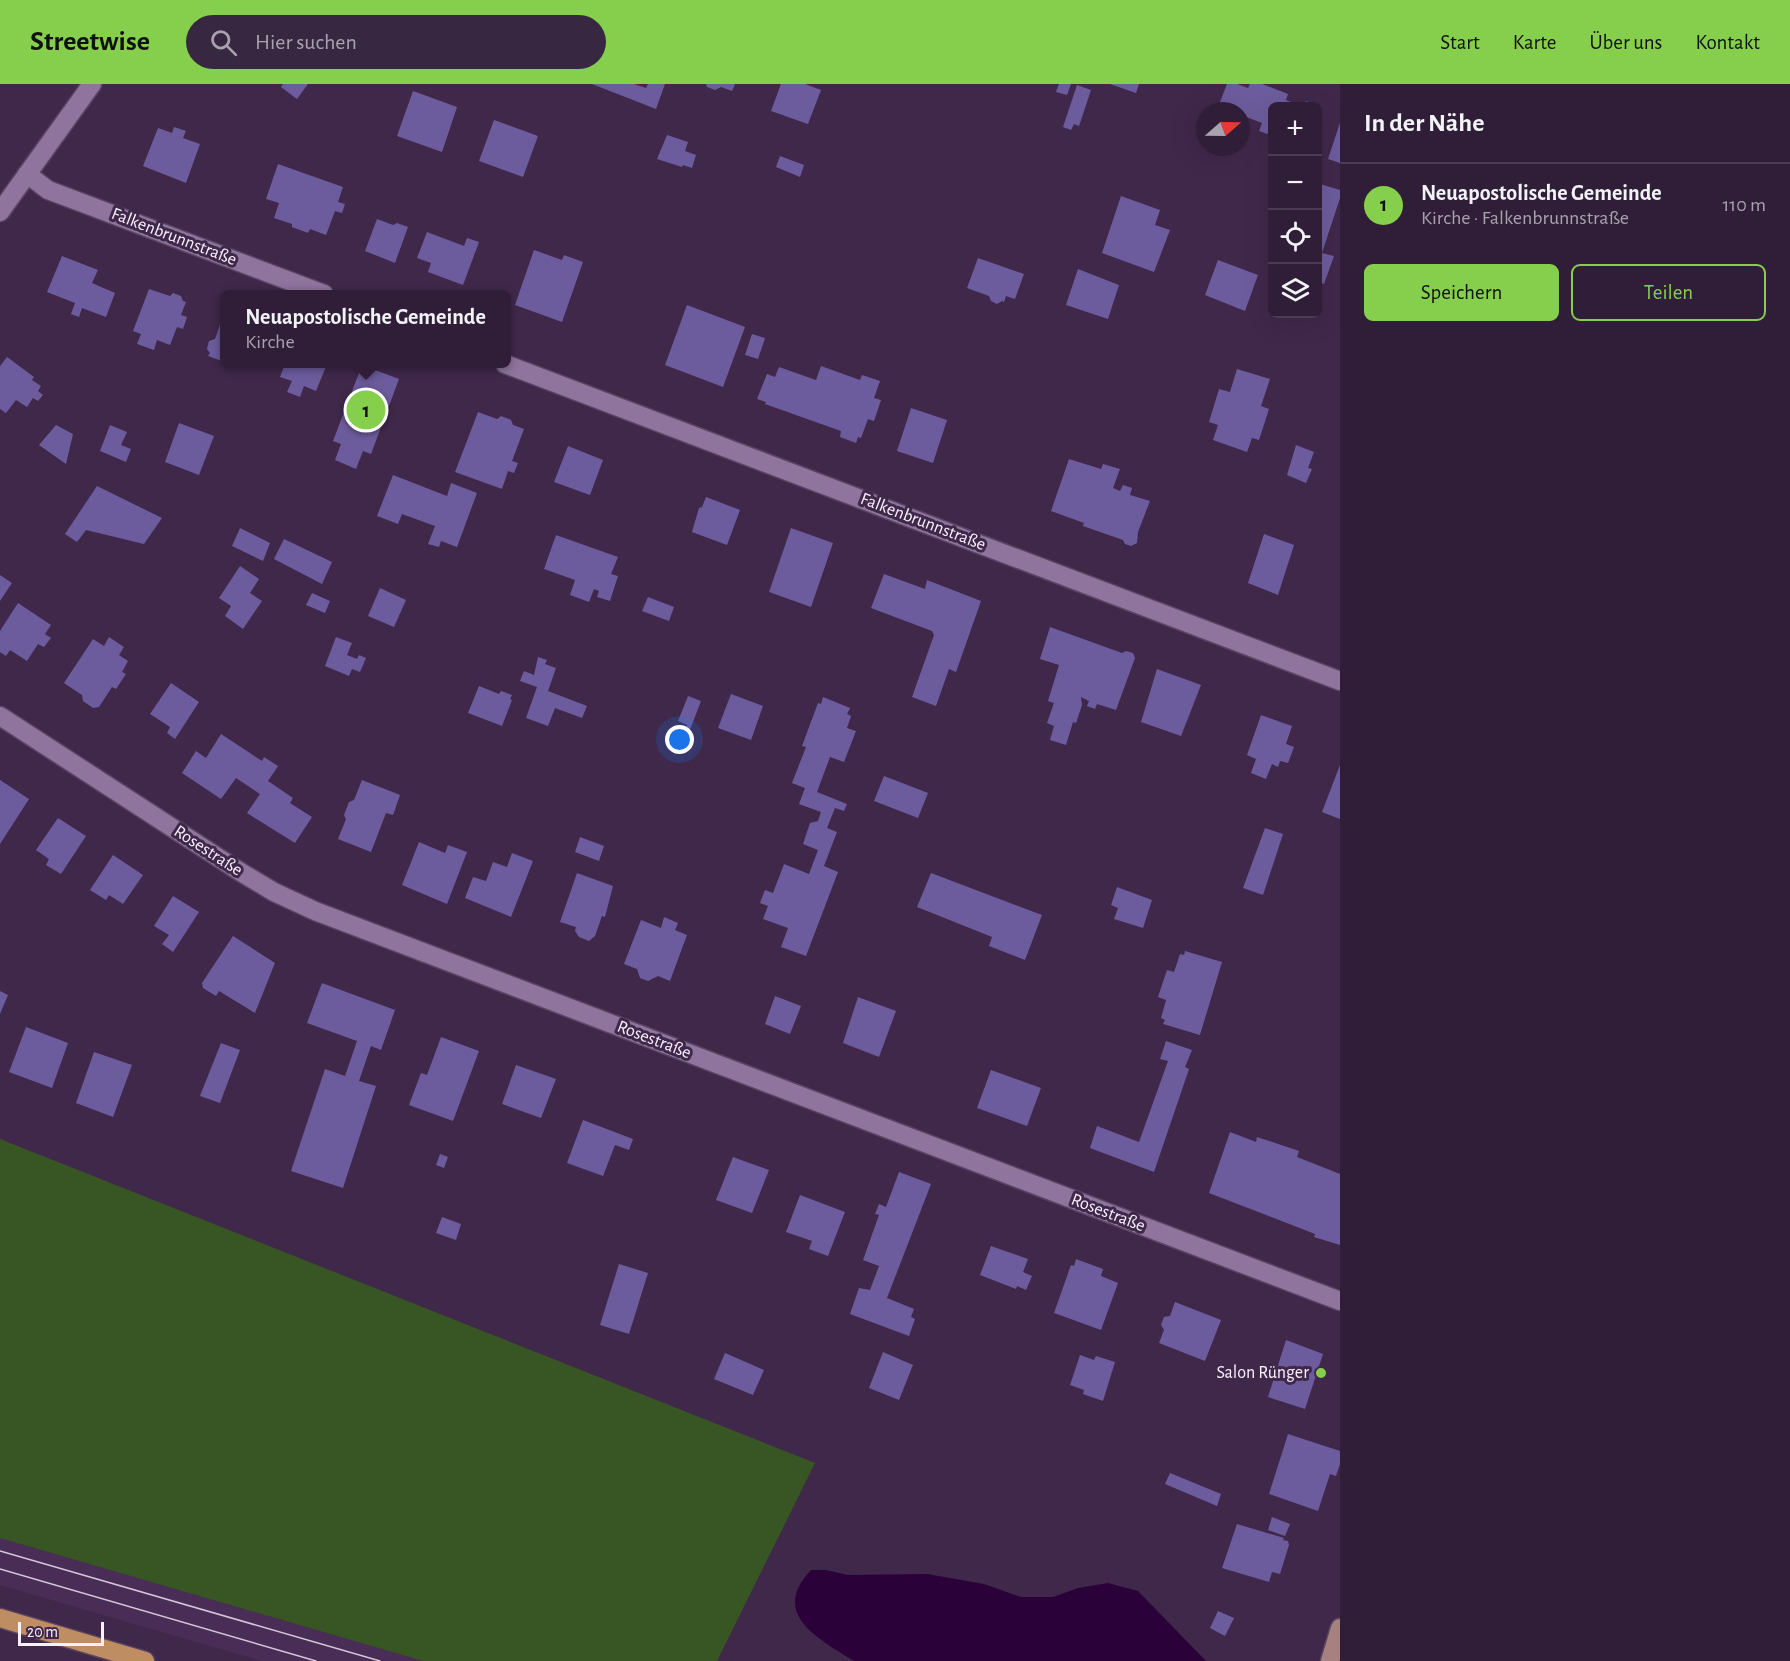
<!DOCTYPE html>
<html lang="de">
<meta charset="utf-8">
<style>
:root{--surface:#301e38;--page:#382740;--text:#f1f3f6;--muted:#a8a2ae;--line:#4b3c53;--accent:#85cf4d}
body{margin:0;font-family:"Alegreya Sans",sans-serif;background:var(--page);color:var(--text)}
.controls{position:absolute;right:18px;top:18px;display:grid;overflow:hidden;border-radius:9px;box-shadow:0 6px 24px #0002}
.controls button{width:54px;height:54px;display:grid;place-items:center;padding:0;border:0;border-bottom:2px solid var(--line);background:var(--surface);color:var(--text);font:30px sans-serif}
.compass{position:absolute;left:1196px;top:18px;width:54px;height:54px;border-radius:50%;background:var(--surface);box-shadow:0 6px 24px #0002;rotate:70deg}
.scale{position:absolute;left:18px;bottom:15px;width:86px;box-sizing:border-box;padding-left:6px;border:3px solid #f9f0fe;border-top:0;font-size:16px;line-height:21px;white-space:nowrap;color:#f9f0fe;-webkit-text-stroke:4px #40284b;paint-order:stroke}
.you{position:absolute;left:680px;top:656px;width:21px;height:21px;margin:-15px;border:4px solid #fff;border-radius:50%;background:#1a73e8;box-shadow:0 0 0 9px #1a73e833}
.badge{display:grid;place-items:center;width:39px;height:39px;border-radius:50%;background:var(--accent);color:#111;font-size:20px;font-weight:700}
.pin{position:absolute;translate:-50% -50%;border:3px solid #fff;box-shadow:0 2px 6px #0006}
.popup{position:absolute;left:220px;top:206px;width:291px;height:78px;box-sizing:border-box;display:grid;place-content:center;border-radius:9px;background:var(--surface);filter:drop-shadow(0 2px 4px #0005);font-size:20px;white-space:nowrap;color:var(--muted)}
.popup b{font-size:22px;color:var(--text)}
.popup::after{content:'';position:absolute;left:50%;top:100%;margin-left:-12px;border:12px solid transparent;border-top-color:var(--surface)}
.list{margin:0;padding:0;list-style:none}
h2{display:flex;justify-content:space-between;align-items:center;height:78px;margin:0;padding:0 24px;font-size:26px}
h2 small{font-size:20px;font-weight:400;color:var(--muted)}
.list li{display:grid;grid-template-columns:39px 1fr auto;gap:18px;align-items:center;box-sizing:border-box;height:84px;padding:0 24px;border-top:2px solid var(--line)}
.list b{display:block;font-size:22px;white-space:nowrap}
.list p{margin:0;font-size:20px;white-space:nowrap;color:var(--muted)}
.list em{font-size:20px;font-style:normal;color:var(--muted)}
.actions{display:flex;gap:12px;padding:18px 24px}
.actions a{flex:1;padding:14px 0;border:2px solid var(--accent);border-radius:9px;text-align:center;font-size:21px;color:var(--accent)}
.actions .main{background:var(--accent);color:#111}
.icon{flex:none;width:33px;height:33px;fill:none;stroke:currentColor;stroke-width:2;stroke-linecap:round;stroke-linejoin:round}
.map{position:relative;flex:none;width:1340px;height:1577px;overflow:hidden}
header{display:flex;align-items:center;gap:36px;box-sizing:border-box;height:84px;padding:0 30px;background:var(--accent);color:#111}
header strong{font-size:28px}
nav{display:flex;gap:33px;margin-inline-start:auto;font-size:21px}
.search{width:420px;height:54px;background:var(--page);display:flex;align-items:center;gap:15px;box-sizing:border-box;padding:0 21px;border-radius:33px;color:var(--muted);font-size:22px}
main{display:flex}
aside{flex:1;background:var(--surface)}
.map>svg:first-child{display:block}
.built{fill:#4a2d57}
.green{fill:#385524}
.water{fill:#2a0239}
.building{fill:#6d5c9d}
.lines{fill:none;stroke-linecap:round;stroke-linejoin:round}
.street-casing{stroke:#594561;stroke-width:21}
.secondary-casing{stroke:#594561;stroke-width:21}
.primary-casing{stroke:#594561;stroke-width:21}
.street{stroke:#8f749d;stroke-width:18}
.secondary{stroke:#a7817f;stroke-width:18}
.primary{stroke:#bf8d62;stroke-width:18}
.tram{stroke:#d4c8da;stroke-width:1.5}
.poi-dot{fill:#85cf4d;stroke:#40284b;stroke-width:2}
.labels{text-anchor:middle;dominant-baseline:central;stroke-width:6;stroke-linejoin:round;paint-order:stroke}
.street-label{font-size:18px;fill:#f9f0fe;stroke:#40284b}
.poi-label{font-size:18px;fill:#f9f0fe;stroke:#40284b;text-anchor:end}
</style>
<header>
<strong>Streetwise</strong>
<div class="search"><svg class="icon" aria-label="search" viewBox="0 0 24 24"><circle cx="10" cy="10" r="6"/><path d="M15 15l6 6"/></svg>Hier suchen</div>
<nav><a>Start</a><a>Karte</a><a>Über uns</a><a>Kontakt</a></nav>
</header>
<main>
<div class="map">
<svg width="1340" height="1577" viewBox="0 0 1340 1577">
<rect width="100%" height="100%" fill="#40284b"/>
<!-- built -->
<path class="built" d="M 0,1454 L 423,1577 L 262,1577 L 0,1501 Z"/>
<!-- green -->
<path class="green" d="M 0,1055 L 815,1379 L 717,1577 L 423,1577 L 0,1454 Z"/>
<!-- water -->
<path class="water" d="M 811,1486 L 826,1486 L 848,1491 L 927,1490 L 984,1500 L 1021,1513 L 1053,1513 L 1078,1504 L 1108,1499 L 1138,1507 L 1206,1577 L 854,1577 C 819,1555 769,1530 811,1486 Z"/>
<!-- building -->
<g class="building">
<path d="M 283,0 L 308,0 L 297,15 L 281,3 Z"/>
<path d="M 592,0 L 634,0 L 646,4 L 648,0 L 665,0 L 656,25 Z"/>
<path d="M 706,0 L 735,0 L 732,7 L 721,3 L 715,6 L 707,3 Z"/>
<path d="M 781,0 L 805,0 L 821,6 L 808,40 L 771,27 Z"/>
<path d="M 1059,0 L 1071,0 L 1067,11 L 1056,8 Z"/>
<path d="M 1110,0 L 1139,0 L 1136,9 Z"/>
<path d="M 1227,0 L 1237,0 L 1248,4 L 1250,0 L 1262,0 L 1288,10 L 1286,16 L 1296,20 L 1295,22 L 1272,22 L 1272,46 L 1267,50 L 1259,47 L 1262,39 L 1241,31 L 1241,27 L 1230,27 L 1218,23 Z"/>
<path d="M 1077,1 L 1091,6 L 1079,42 L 1074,40 L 1071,46 L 1063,43 Z"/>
<path d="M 413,7 L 457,23 L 442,68 L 397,52 Z"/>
<path d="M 1306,17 L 1321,23 L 1318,33 L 1318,22 L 1304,22 Z"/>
<path d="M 494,36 L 538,52 L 523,93 L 479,77 Z"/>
<path d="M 1340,39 L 1340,79 L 1328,75 Z"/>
<path d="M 174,43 L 186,47 L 183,54 L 200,60 L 186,99 L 143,82 L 158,44 L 172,49 Z"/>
<path d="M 667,51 L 688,58 L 685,67 L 696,71 L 692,84 L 683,81 L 682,83 L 657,75 Z"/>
<path d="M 780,72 L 804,81 L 800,93 L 776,83 Z"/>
<path d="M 278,80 L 343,103 L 338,118 L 345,120 L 342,129 L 335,127 L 326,151 L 310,145 L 308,149 L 292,143 L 292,140 L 274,134 L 279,119 L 266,115 Z"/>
<path d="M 1320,100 L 1340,106 L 1340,114 L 1322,169 L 1334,172 L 1324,200 L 1318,198 L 1318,108 Z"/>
<path d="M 1121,112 L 1160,126 L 1155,141 L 1170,146 L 1154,188 L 1102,169 Z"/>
<path d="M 377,135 L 393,141 L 397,139 L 408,143 L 395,179 L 365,167 Z"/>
<path d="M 427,148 L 464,162 L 467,154 L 479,158 L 463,201 L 428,188 L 431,179 L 417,174 Z"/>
<path d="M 534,166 L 562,176 L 564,171 L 583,178 L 562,238 L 515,221 Z"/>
<path d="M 62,172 L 98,186 L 92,199 L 115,209 L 106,233 L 82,224 L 79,233 L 71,230 L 75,219 L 47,208 Z"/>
<path d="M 978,174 L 1024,190 L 1015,215 L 1006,212 L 1004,218 L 1002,217 L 997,220 L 991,217 L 989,212 L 967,204 Z"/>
<path d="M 1218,176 L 1258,191 L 1245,227 L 1205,211 Z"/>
<path d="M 1078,185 L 1119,201 L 1108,235 L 1066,221 Z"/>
<path d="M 149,205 L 170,212 L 173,209 L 181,212 L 183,217 L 186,218 L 181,231 L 187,233 L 183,245 L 177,243 L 170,261 L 157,256 L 154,266 L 137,260 L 141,250 L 133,247 Z"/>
<path d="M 687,221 L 745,243 L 723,303 L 665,281 Z"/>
<path d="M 222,235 L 225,236 L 225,278 L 208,272 L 210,269 L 207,265 L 209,257 L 215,255 Z"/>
<path d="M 752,250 L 765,254 L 758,275 L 745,271 Z"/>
<path d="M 7,273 L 34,293 L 32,296 L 41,302 L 38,307 L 43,311 L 38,317 L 33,314 L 27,323 L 16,316 L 6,329 L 0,325 L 0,282 Z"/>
<path d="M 285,280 L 327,280 L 316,307 L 304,302 L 300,313 L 287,308 L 292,297 L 280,293 Z"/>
<path d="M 362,281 L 399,295 L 371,370 L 363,367 L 356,385 L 335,376 L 341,360 L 333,357 Z"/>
<path d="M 821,282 L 860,296 L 862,291 L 880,297 L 874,314 L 881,316 L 874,337 L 868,335 L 861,354 L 858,353 L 856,359 L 840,353 L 841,347 L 765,320 L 766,318 L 757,315 L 767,290 L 775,293 L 779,283 L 816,296 Z"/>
<path d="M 1237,285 L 1270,295 L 1261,322 L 1269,325 L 1259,356 L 1252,354 L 1247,368 L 1213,356 L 1218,341 L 1209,338 L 1219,305 L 1230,308 Z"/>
<path d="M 911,324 L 947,336 L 933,379 L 897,367 Z"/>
<path d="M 478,328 L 497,335 L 501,332 L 511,336 L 513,341 L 524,345 L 512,377 L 518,379 L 514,389 L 508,387 L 502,405 L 455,388 Z"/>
<path d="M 179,339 L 214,352 L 199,391 L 165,378 Z"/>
<path d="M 56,341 L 73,350 L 66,380 L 39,361 Z"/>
<path d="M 110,341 L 127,348 L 121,361 L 131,365 L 126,378 L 100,367 Z"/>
<path d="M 1296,361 L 1314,368 L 1308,384 L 1312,385 L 1306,399 L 1287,391 Z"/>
<path d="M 568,362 L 603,376 L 590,411 L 554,398 Z"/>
<path d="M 1069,375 L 1101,385 L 1103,380 L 1120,385 L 1113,404 L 1120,407 L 1123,401 L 1132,404 L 1130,411 L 1150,417 L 1138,448 L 1137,459 L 1131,462 L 1125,460 L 1123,456 L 1083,442 L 1084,439 L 1051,427 Z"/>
<path d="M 393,391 L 447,412 L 451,399 L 477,409 L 457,463 L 441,457 L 439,463 L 428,460 L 435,442 L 402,430 L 398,440 L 377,432 Z"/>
<path d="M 97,402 L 162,434 L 144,460 L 86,446 L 77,458 L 65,450 Z"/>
<path d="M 706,413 L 740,426 L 727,461 L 692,448 L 699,424 L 702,423 Z"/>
<path d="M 240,444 L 270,459 L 263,477 L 232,462 Z"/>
<path d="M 791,444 L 833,459 L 811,523 L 769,508 Z"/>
<path d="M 1264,450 L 1294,461 L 1278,511 L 1248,499 Z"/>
<path d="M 556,451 L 618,473 L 611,490 L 618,492 L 610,517 L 597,513 L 599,507 L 594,505 L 589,518 L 570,511 L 575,496 L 544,485 Z"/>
<path d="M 284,455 L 332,478 L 322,500 L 274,475 Z"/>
<path d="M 240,482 L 259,495 L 250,509 L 262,517 L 243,545 L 225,532 L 231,522 L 219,514 Z"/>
<path d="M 884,490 L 925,505 L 927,496 L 981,517 L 956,588 L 949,585 L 936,622 L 912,613 L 934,551 L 932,547 L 871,524 Z"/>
<path d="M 0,491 L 12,499 L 0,517 Z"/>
<path d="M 380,504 L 406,516 L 394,543 L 368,532 Z"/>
<path d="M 312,509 L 330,517 L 325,529 L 306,521 Z"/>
<path d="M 648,513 L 674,523 L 669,537 L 642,527 Z"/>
<path d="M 18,519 L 51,541 L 45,550 L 51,554 L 44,563 L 38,560 L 27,577 L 10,566 L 6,572 L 0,568 L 0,547 Z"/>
<path d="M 1050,543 L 1122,569 L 1126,567 L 1133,569 L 1135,574 L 1116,626 L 1097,620 L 1095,625 L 1087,622 L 1089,617 L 1081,613 L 1082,621 L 1076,639 L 1073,638 L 1066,661 L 1050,656 L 1054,642 L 1047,639 L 1054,619 L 1048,617 L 1059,581 L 1040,575 Z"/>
<path d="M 109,553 L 124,563 L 119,571 L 128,577 L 122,588 L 126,590 L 116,605 L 112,603 L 99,623 L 93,624 L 83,617 L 82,611 L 64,599 L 93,555 L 104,562 Z"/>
<path d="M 336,553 L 352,559 L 347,571 L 357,575 L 359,571 L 366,574 L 360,588 L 352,585 L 349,592 L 325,582 Z"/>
<path d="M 538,573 L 547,576 L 545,580 L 556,584 L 548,607 L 587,622 L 582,634 L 555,624 L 548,642 L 526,634 L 537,603 L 520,597 L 524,587 L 534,591 Z"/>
<path d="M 1157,585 L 1201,601 L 1181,652 L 1141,638 Z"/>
<path d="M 171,599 L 199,618 L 175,655 L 167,649 L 170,643 L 150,630 Z"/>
<path d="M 479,602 L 499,610 L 501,607 L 512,611 L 510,615 L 512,616 L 502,642 L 468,629 Z"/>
<path d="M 731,610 L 763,622 L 751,656 L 718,644 Z"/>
<path d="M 688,612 L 701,617 L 685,659 L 681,657 L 687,641 L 678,637 Z"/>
<path d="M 823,613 L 850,624 L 847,630 L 851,632 L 847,644 L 856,647 L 844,678 L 830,673 L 817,708 L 847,720 L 844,727 L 835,724 L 827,744 L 837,748 L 824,782 L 838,788 L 806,872 L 781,863 L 788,844 L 763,835 L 768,822 L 760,819 L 765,806 L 773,809 L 784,780 L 809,790 L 818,766 L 803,760 L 810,739 L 818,737 L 821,728 L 799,720 L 805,704 L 792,699 L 806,663 L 802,662 L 818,619 L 821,620 Z"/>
<path d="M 1261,631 L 1292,642 L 1286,660 L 1294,663 L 1288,679 L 1280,677 L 1278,683 L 1272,680 L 1266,695 L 1251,689 L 1256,675 L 1247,671 Z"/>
<path d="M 221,650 L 262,677 L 264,673 L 278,682 L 268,697 L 293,714 L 290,719 L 312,733 L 295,759 L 247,729 L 260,710 L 236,694 L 221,715 L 182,689 L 196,667 L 206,674 Z"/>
<path d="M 1340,681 L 1340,735 L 1322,728 Z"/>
<path d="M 884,692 L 928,709 L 918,734 L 874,717 Z"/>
<path d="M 0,696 L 29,715 L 0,760 Z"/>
<path d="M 362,696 L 400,711 L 393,731 L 386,729 L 371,768 L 338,755 L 346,735 L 344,731 L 349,718 L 354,716 Z"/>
<path d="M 58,734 L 86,752 L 61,790 L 46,781 L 49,775 L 36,766 Z"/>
<path d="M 1265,744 L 1283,750 L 1263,811 L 1243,804 Z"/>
<path d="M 580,753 L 604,762 L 599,777 L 575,768 Z"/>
<path d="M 419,758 L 445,769 L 448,761 L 467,768 L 447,820 L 402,801 Z"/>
<path d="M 512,769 L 533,777 L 511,833 L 465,814 L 473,793 L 486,797 L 493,778 L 507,783 Z"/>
<path d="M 113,771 L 143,791 L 123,820 L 109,811 L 106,816 L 90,806 Z"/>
<path d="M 577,789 L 613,802 L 605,833 L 602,832 L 595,852 L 589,857 L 579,853 L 575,847 L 576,843 L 560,838 Z"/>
<path d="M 931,789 L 1042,831 L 1025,876 L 989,862 L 992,853 L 917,823 Z"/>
<path d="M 1117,803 L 1152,816 L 1143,844 L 1114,835 L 1118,824 L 1111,821 Z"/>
<path d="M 173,812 L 199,828 L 173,868 L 162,860 L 169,851 L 154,842 Z"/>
<path d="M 664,833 L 678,839 L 675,846 L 687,851 L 670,897 L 658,892 L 648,897 L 640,894 L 637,885 L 624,880 L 641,836 L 661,844 Z"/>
<path d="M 233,852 L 275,879 L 255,929 L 219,907 L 216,912 L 203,904 L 202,899 Z"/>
<path d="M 1185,867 L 1222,878 L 1200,951 L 1163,940 L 1165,936 L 1161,934 L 1166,916 L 1158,913 L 1167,886 L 1174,888 L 1180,870 L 1184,871 Z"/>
<path d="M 322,899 L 395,926 L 381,966 L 371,962 L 359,997 L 376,1002 L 343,1104 L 291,1087 L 325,985 L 345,992 L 357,957 L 307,939 Z"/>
<path d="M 0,907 L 8,911 L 0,930 Z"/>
<path d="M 775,912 L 801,922 L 790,950 L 765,940 Z"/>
<path d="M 858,913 L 896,927 L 879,973 L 843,959 Z"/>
<path d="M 26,943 L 68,959 L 52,1004 L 9,988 Z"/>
<path d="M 441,953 L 479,967 L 453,1037 L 409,1021 L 421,989 L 427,991 Z"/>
<path d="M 1166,957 L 1192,966 L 1185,983 L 1189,985 L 1154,1088 L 1090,1064 L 1097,1042 L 1139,1058 L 1168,977 L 1160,975 Z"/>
<path d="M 221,959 L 240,966 L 220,1019 L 200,1012 Z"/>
<path d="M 94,968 L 132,981 L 113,1033 L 76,1019 Z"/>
<path d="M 516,981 L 556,995 L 541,1034 L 502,1020 Z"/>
<path d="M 991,986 L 1041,1004 L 1027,1042 L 977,1024 Z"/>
<path d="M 583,1036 L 633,1055 L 629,1066 L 615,1061 L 603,1092 L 567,1079 Z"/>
<path d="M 1230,1048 L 1256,1058 L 1257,1053 L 1299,1067 L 1297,1073 L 1340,1090 L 1340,1161 L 1314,1153 L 1315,1150 L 1209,1109 Z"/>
<path d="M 440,1070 L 448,1073 L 444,1084 L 436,1081 Z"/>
<path d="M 733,1073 L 769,1086 L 752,1129 L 716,1116 Z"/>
<path d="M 899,1088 L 931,1100 L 887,1214 L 914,1225 L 911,1233 L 915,1235 L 909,1252 L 850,1230 L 859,1204 L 870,1206 L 879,1182 L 863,1176 L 879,1131 L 875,1130 L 879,1120 L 886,1123 Z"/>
<path d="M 800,1111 L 845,1128 L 828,1172 L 809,1165 L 812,1157 L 786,1148 Z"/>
<path d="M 442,1133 L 461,1140 L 456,1156 L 436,1149 Z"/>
<path d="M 991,1162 L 1028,1175 L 1023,1188 L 1032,1192 L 1026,1206 L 1017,1202 L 1016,1205 L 980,1191 Z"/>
<path d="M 1076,1175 L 1103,1185 L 1101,1192 L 1118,1199 L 1101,1246 L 1054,1229 L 1071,1181 L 1074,1182 Z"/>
<path d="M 619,1180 L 648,1189 L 629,1250 L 600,1241 Z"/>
<path d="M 1175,1218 L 1221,1236 L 1205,1277 L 1159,1259 L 1164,1246 L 1161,1241 L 1164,1233 L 1170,1232 Z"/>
<path d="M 1286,1256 L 1323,1270 L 1305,1325 L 1268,1313 Z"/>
<path d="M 883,1268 L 913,1281 L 899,1316 L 869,1304 Z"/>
<path d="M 725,1269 L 764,1286 L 753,1311 L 714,1295 Z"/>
<path d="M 1080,1271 L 1094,1276 L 1096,1272 L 1115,1278 L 1103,1317 L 1083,1310 L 1084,1306 L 1070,1301 Z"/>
<path d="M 1288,1350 L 1340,1367 L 1340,1380 L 1336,1392 L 1330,1390 L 1318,1427 L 1269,1410 Z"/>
<path d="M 1170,1389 L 1221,1410 L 1217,1422 L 1165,1400 Z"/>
<path d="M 1272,1433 L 1290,1440 L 1285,1452 L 1268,1446 Z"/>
<path d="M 1237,1440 L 1284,1454 L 1283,1456 L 1288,1457 L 1289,1461 L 1280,1490 L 1272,1488 L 1269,1498 L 1222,1484 Z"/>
<path d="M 1218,1527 L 1234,1534 L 1225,1552 L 1210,1544 Z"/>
</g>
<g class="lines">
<defs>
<g id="street">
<path d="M 27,90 L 48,106 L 324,210"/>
<path d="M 0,128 L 92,0"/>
<path d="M 505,280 L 1340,597"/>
<path d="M 0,632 L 239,787 L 274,808 L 315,827 L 1340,1217"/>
</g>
<path id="secondary" d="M 1330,1577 L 1340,1544"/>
<path id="primary" d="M 0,1534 L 145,1577"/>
</defs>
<!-- street casing -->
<use href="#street" class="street-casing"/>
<!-- secondary casing -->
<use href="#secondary" class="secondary-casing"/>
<!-- primary casing -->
<use href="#primary" class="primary-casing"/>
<!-- street -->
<use href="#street" class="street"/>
<!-- secondary -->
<use href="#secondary" class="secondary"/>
<!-- primary -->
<use href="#primary" class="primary"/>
<!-- tram -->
<g class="tram">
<path d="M 0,1467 L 380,1577"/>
<path d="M 0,1485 L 316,1577"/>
</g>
</g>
<!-- markers -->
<circle class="poi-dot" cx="1321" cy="1289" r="6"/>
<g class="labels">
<!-- street labels -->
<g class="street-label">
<text transform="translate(174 153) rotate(21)">Falkenbrunnstraße</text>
<text transform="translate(923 438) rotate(21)">Falkenbrunnstraße</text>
<text transform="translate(208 767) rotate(33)">Rosestraße</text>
<text transform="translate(654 956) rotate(21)">Rosestraße</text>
<text transform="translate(1108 1129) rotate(21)">Rosestraße</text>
</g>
<!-- poi labels -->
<g class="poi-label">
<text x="1309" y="1289">Salon Rünger</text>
</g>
</g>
</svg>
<div class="controls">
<button>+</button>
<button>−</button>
<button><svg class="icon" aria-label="locate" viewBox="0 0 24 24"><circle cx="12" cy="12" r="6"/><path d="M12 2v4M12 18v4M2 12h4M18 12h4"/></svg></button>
<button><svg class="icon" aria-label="layers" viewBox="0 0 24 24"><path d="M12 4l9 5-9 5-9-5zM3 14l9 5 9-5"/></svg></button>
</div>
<svg class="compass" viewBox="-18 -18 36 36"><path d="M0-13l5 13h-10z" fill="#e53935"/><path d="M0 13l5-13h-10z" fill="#a8a2ae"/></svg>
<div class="scale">20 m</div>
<div class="you"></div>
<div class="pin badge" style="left:366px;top:326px">1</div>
<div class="popup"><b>Neuapostolische Gemeinde</b>Kirche</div>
</div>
<aside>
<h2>In der Nähe<small></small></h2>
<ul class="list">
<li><span class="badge">1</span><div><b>Neuapostolische Gemeinde</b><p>Kirche · Falkenbrunnstraße</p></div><em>110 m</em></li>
</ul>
<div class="actions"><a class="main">Speichern</a><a>Teilen</a></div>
</aside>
</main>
